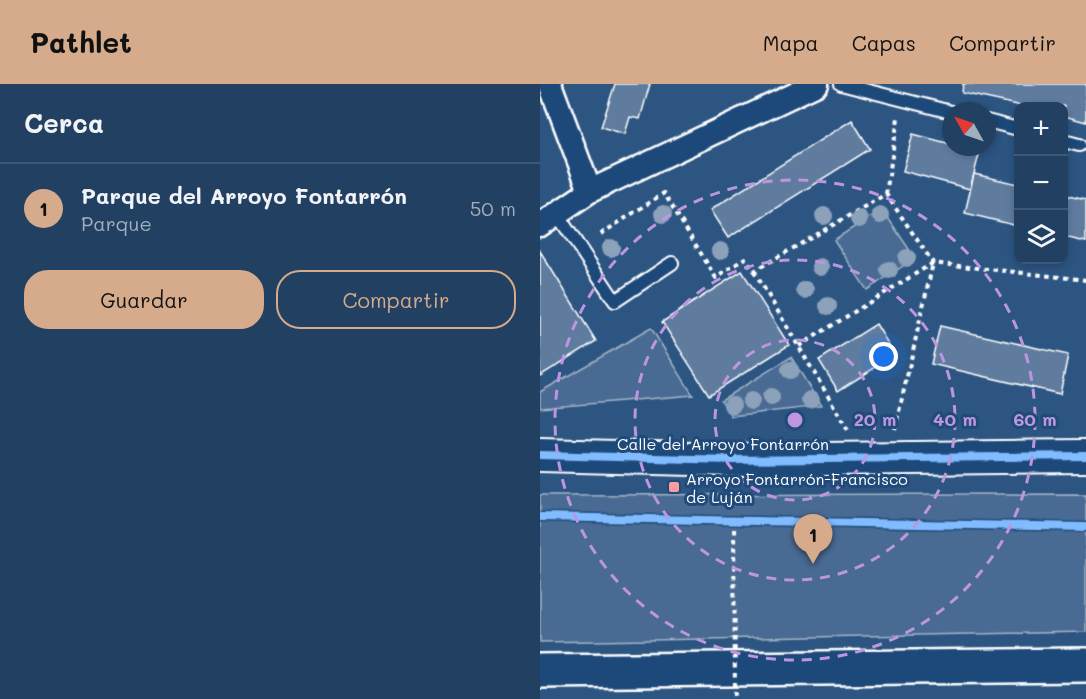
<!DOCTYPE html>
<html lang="es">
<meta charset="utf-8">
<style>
:root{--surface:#214062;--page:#294768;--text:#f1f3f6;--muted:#a2afbe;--line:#3e5977;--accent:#d6ab8b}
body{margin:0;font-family:Mali,sans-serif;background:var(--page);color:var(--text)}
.controls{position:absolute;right:18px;top:18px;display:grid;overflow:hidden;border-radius:12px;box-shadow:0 3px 9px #0003}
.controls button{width:54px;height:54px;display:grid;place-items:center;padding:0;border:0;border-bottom:2px solid var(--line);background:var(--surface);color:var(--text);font:30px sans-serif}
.compass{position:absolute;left:402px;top:18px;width:54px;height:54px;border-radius:50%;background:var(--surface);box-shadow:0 3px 9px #0003;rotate:310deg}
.you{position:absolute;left:344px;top:273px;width:21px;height:21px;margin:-15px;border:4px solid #fff;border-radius:50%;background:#1a73e8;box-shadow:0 0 0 9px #1a73e833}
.badge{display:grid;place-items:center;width:39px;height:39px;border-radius:50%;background:var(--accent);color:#111;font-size:20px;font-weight:700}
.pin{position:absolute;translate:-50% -50px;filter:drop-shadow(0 2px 3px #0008)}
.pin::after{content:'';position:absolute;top:32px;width:21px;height:18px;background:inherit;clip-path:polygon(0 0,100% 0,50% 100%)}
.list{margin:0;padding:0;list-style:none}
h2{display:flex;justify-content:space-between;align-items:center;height:78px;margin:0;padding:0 24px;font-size:26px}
h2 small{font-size:20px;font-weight:400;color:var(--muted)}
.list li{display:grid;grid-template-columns:39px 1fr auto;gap:18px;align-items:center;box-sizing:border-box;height:90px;padding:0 24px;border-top:2px solid var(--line)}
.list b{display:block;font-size:22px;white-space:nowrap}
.list p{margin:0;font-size:20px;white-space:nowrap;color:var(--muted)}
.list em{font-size:20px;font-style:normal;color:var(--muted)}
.actions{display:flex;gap:12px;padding:18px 24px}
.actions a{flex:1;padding:14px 0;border:2px solid var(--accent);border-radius:24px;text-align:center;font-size:21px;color:var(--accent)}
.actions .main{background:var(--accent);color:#111}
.icon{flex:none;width:33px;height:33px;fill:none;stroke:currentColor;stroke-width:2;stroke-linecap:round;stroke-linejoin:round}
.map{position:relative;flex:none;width:546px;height:615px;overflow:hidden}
header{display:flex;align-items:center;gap:36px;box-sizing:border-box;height:84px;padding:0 30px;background:var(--accent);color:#111}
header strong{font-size:28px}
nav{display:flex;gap:33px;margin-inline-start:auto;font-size:21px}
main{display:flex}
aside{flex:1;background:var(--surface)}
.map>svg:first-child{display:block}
.green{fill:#486b92;stroke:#a4b5c8;stroke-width:1.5}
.building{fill:#5e7c9f;stroke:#fff;stroke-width:1.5}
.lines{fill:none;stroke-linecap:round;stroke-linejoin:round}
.lane-casing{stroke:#fff;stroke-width:16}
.street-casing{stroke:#fff;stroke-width:27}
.secondary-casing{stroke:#fff;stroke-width:36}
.highway-casing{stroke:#fff;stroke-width:38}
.path{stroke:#fff;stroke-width:4;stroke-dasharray:4.5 4.5;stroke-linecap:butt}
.lane{stroke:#1f4a7a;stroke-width:12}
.street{stroke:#1f4a7a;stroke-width:22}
.secondary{stroke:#1f4a7a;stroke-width:32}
.highway{stroke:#1f4a7a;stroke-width:33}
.path-bridge{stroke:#fff;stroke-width:4;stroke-dasharray:4.5 4.5;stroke-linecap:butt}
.cycleway-casing{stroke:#1f4a7a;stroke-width:11}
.cycleway{stroke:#80bcff;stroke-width:8}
.tree{fill:#8ca2bb}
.ring{fill:none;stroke:#bd96df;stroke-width:3;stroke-dasharray:10 8}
.poi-dot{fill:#ff9aa2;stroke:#1f4a7a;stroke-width:2}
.labels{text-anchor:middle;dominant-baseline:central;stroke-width:6;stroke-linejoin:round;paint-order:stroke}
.street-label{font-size:16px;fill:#fff;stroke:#1f4a7a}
.poi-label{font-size:16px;fill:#fff;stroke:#1f4a7a;text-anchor:start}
.centre{fill:#bd96df;stroke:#1f4a7a;stroke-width:3}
.ring-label{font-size:18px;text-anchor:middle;font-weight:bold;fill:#bd96df;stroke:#1f4a7a;stroke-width:6;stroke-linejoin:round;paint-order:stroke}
</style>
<header>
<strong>Pathlet</strong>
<nav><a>Mapa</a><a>Capas</a><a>Compartir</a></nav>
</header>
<main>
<aside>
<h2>Cerca<small></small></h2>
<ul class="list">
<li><span class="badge">1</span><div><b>Parque del Arroyo Fontarrón</b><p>Parque</p></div><em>50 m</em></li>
</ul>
<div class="actions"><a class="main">Guardar</a><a>Compartir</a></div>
</aside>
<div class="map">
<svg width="546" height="615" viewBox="0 0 546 615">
<rect width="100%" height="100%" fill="#2c5582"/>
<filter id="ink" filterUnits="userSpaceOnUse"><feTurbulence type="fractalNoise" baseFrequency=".0167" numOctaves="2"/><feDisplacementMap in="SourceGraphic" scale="12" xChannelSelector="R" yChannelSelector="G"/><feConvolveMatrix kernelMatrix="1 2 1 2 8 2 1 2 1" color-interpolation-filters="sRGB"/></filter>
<g filter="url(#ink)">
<!-- green -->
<g class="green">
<path d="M 342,125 L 375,174 L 327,206 L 294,156 Z"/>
<path d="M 111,244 L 153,311 L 0,324 L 0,308 Z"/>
<path d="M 251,273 L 281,322 L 191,332 L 181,316 Z"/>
<path d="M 546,410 L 546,548 L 0,558 L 0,411 Z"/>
</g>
<!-- building -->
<g class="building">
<path d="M 75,0 L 110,0 L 100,35 L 90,33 L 85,50 L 61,43 Z"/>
<path d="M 423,0 L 546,0 L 546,38 L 524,32 L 524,22 L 482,22 L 422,9 Z"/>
<path d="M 312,36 L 330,65 L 188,154 L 170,126 Z"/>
<path d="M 373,50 L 411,60 L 411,63 L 440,67 L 430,105 L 363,87 Z"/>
<path d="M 434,90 L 478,100 L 478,142 L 425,129 Z"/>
<path d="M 524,111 L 546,116 L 546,158 L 524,153 Z"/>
<path d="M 0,167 L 56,257 L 0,292 Z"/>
<path d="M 202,187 L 249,261 L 169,311 L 122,238 Z"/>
<path d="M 336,240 L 355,271 L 298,307 L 279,276 Z"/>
<path d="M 400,242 L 528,271 L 520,310 L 391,280 Z"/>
</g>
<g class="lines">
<defs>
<g id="lane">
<path d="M 301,0 L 411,28"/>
<path d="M 447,37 L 478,45"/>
<path d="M 524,57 L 539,61"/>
<path d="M 17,130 L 75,217 L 132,179"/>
</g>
<g id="street">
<path d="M 10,0 L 50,107"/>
<path d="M 0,141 L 50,107 L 277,0"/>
</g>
<path id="secondary" d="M 0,371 L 191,376 L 546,372"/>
<path id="highway" d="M 0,587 L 546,581"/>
</defs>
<!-- lane casing -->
<use href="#lane" class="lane-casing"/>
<!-- street casing -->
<use href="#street" class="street-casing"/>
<!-- secondary casing -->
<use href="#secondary" class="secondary-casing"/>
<!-- highway casing -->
<use href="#highway" class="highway-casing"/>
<!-- path -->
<g class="path">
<path d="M 346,110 L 358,34"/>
<path d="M 61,150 L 124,109 L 176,194 L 205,174 L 214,187 L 346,110 L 393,179 L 546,196"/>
<path d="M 214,187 L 308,346"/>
<path d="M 259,262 L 393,179"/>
<path d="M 355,345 L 393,179"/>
</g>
<!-- lane -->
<use href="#lane" class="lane"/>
<!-- street -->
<use href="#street" class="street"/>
<!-- secondary -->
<use href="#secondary" class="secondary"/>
<!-- highway -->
<use href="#highway" class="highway"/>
<!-- path-bridge -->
<path class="path-bridge" d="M 194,436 L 195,615"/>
<defs>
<g id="cycleway">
<path d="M 0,371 L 191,376 L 546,372"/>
<path d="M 0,433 L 546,443"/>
</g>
</defs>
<!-- cycleway casing -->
<use href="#cycleway" class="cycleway-casing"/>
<!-- cycleway -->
<use href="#cycleway" class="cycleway"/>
</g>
<!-- trees -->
<g class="tree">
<circle cx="123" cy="130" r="9"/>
<circle cx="340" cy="131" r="9"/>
<circle cx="284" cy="132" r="9"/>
<circle cx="319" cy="135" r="9"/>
<circle cx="71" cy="164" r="9"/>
<circle cx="180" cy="167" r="9"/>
<circle cx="367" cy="174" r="9"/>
<circle cx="280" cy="183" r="9"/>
<circle cx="349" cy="186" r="9"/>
<circle cx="265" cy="206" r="9"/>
<circle cx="288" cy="222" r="9"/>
<circle cx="250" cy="286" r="9"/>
<circle cx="231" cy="313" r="9"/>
<circle cx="270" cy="316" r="9"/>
<circle cx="211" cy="317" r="9"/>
<circle cx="192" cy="321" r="9"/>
</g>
</g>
<!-- distance rings -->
<g class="ring">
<circle cx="255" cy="336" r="80"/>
<circle cx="255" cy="336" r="160"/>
<circle cx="255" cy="336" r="240"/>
</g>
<!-- markers -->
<rect class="poi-dot" x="128" y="397" width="12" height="12" rx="3"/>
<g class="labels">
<!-- street labels -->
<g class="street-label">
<text x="183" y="359">Calle del Arroyo Fontarrón</text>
</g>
<!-- poi labels -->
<g class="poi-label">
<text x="146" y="394">Arroyo Fontarrón-Francisco<tspan x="146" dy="18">de Luján</tspan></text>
</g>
</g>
<circle cx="255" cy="336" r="9" class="centre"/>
<g class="ring-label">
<text x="335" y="342">20 m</text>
<text x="415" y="342">40 m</text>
<text x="495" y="342">60 m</text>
</g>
</svg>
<div class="controls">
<button>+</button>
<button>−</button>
<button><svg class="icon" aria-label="layers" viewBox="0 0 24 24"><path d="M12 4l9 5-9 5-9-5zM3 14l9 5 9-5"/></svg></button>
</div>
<svg class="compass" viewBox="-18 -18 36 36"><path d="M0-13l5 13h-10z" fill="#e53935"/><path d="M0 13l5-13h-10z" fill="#a2afbe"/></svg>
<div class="you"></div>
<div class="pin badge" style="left:273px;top:480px">1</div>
</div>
</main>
